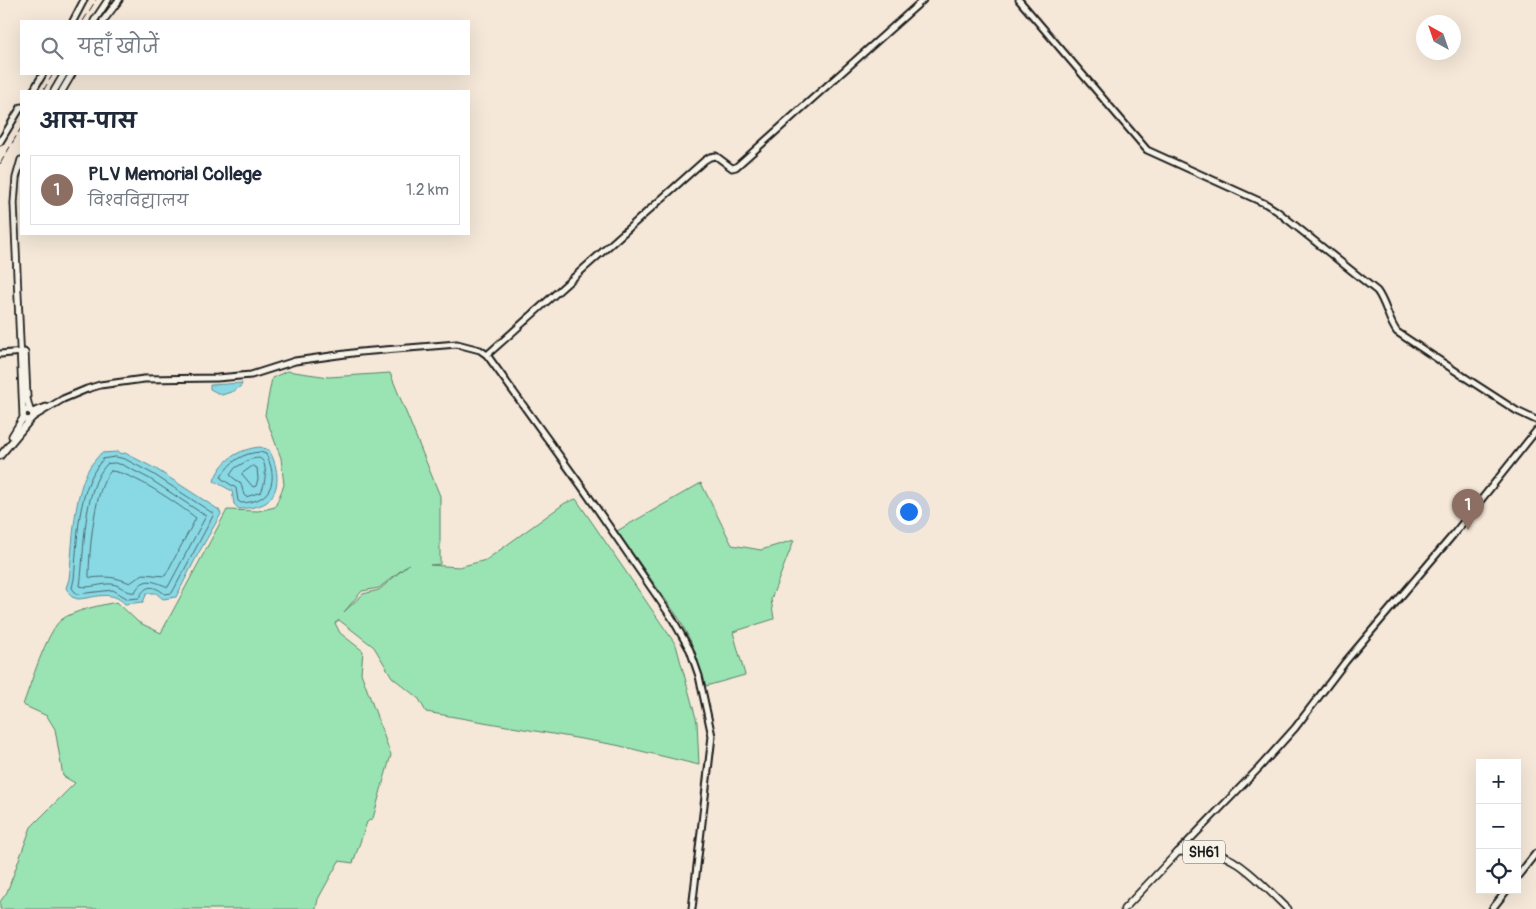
<!DOCTYPE html>
<html lang="hi">
<meta charset="utf-8">
<style>
:root{--surface:#fff;--page:#f6f6f7;--text:#1f2937;--muted:#747a83;--line:#e0e1e3;--accent:#d93025}
body{margin:0;font-family:Pangolin,"Playpen Sans Deva",sans-serif;background:var(--page);color:var(--text)}
.controls{position:absolute;right:15px;bottom:15px;display:grid;overflow:hidden;border-radius:0px;box-shadow:0 5px 20px #0002}
.controls button{width:45px;height:45px;display:grid;place-items:center;padding:0;border:0;border-bottom:1px solid var(--line);background:var(--surface);color:var(--text);font:25px sans-serif}
.compass{position:absolute;left:1416px;top:15px;width:45px;height:45px;border-radius:50%;background:var(--surface);box-shadow:0 5px 20px #0002;rotate:320deg}
.you{position:absolute;left:908px;top:511px;width:18px;height:18px;margin:-12px;border:4px solid #fff;border-radius:50%;background:#1a73e8;box-shadow:0 0 0 8px #1a73e833}
.badge{display:grid;place-items:center;width:32px;height:32px;border-radius:50%;background:var(--accent);color:#fff;font-size:16px;font-weight:700}
.pin{position:absolute;translate:-50% -41px;filter:drop-shadow(0 1px 2px #0008)}
.pin::after{content:'';position:absolute;top:26px;width:18px;height:15px;background:inherit;clip-path:polygon(0 0,100% 0,50% 100%)}
.list{margin:0;padding:0;list-style:none}
h2{display:flex;justify-content:space-between;align-items:center;height:65px;margin:0;padding:0 20px;font-size:21px}
h2 small{font-size:16px;font-weight:400;color:var(--muted)}
.list li{display:grid;grid-template-columns:32px 1fr auto;gap:15px;align-items:center;box-sizing:border-box;height:70px;margin:0 10px 10px;padding:0 10px;border:1px solid var(--line);border-radius:0px}
.list b{display:block;font-size:19px;white-space:nowrap}
.list p{margin:0;font-size:16px;white-space:nowrap;color:var(--muted)}
.list em{font-size:16px;font-style:normal;color:var(--muted)}
.icon{flex:none;width:28px;height:28px;fill:none;stroke:currentColor;stroke-width:2;stroke-linecap:round;stroke-linejoin:round}
.map{position:relative;flex:none;width:1536px;height:909px;overflow:hidden}
.search{position:absolute;background:var(--surface);box-shadow:0 5px 20px #0002;left:20px;top:20px;width:450px;height:55px;display:flex;align-items:center;gap:12px;box-sizing:border-box;padding:0 18px;border-radius:0px;color:var(--muted);font-size:19px}
.panel{position:absolute;background:var(--surface);box-shadow:0 5px 20px #0002;left:20px;top:90px;width:450px;height:145px;border-radius:0px}
.map>svg:first-child{display:block}
.green{fill:#9ae4b4;stroke:#5b8068;fill-rule:evenodd}
.water{fill:#89d9e5;stroke:#5d8d95}
.lines{fill:none;stroke-linecap:round;stroke-linejoin:round}
.shore{stroke:#48686c;stroke-width:1}
.secondary-casing{stroke:#1c1c1c;stroke-width:9}
.primary-casing{stroke:#1c1c1c;stroke-width:9}
.secondary{stroke:#f7f3e8;stroke-width:5}
.primary{stroke:#f7f3e8;stroke-width:5.5}
.rail{stroke:#1c1c1c;stroke-width:1;stroke-dasharray:8 4;stroke-linecap:butt}
.labels{text-anchor:middle;dominant-baseline:central;stroke-width:4;stroke-linejoin:round;paint-order:stroke}
.shield{fill:#f7f3e8;stroke:#5e5c59;stroke-width:1}
.shield-label{font-size:14px;font-weight:bold;fill:#1c1c1c}
</style>
<div class="map">
<svg width="1536" height="909" viewBox="0 0 1536 909">
<rect width="100%" height="100%" fill="#f5e8d9"/>
<filter id="ink" filterUnits="userSpaceOnUse"><feTurbulence type="fractalNoise" baseFrequency=".02" numOctaves="2"/><feDisplacementMap in="SourceGraphic" scale="10" xChannelSelector="R" yChannelSelector="G"/><feConvolveMatrix kernelMatrix="1 2 1 2 8 2 1 2 1" color-interpolation-filters="sRGB"/></filter>
<g filter="url(#ink)">
<!-- green -->
<g class="green">
<path d="M 287,371 L 329,377 L 390,373 L 440,496 L 440,564 L 430,565 L 459,567 L 486,560 L 565,503 L 576,499 L 676,645 L 697,722 L 699,765 L 616,745 L 426,712 L 419,699 L 392,677 L 374,647 L 339,620 L 335,623 L 340,633 L 363,651 L 361,673 L 391,755 L 373,818 L 367,822 L 353,863 L 339,861 L 318,899 L 316,909 L 0,909 L 0,902 L 7,892 L 31,827 L 75,783 L 63,776 L 55,729 L 47,716 L 23,705 C 30,686 47,631 61,620 C 74,610 102,605 117,602 L 138,622 L 161,633 L 227,510 L 258,511 L 275,507 L 284,485 L 281,458 L 265,415 L 272,378 ZM 409,564 L 379,590 L 363,594 L 344,612 L 362,591 L 379,588 Z"/>
<path d="M 701,483 L 732,545 L 761,550 L 794,540 L 771,599 L 774,619 L 733,632 L 745,675 L 706,686 L 690,640 L 680,620 L 617,531 Z"/>
</g>
<!-- water -->
<g class="water">
<path d="M 242,383 L 241,386 L 234,391 L 222,395 L 210,389 L 210,385 Z"/>
<path d="M 260,447 L 269,450 C 277,464 282,486 269,500 C 263,507 248,508 239,509 L 234,504 L 232,491 L 214,481 C 221,460 239,449 260,447 Z"/>
<path d="M 118,452 L 121,454 L 125,453 L 156,469 L 219,510 L 221,514 L 198,554 L 176,597 L 163,599 L 156,593 L 147,593 L 143,602 L 125,604 C 111,589 95,598 78,599 L 72,597 L 66,588 L 69,579 C 73,546 73,492 91,465 C 94,461 98,457 101,453 Z"/>
</g>
<g class="lines">
<!-- shore -->
<g class="shore">
<path d="M 260,452 L 266,454 C 279,480 272,502 241,503 L 238,501 L 236,488 L 222,479 L 221,477 C 230,461 243,453 260,452 Z"/>
<path d="M 116,457 L 125,459 L 153,474 L 214,514 L 172,593 L 165,594 C 153,585 146,584 139,598 L 128,599 L 113,590 L 78,594 L 75,592 L 72,588 L 74,579 C 78,540 76,490 103,459 Z"/>
<path d="M 251,459 C 252,459 259,458 259,458 C 269,461 265,486 261,492 L 246,497 L 244,495 L 241,484 L 230,475 L 235,468 Z"/>
<path d="M 115,463 L 123,465 L 150,479 L 206,516 L 168,587 C 155,582 144,575 135,592 C 127,594 121,585 112,584 C 102,583 89,589 80,586 C 85,551 82,490 107,464 Z"/>
<path d="M 253,466 L 257,468 L 258,479 L 256,486 L 253,487 L 242,474 Z"/>
<path d="M 111,471 C 132,472 178,504 196,518 L 165,576 L 143,574 L 130,583 C 116,577 106,576 91,578 L 89,577 C 89,554 94,486 111,471 Z"/>
</g>
<defs>
<g id="secondary">
<path d="M 1019,0 L 1147,150 L 1266,204 L 1277,211 L 1377,291 C 1386,303 1388,320 1397,332 L 1469,380 L 1517,411 L 1536,420"/>
<path d="M 73,21 L 84,0"/>
<path d="M 33,91 L 43,74"/>
<path d="M 0,142 L 21,107"/>
<path d="M 0,354 L 24,352"/>
<path d="M 487,355 L 705,160 L 710,157 L 716,156 L 732,168 L 736,167 L 923,0"/>
<path d="M 32,412 L 46,407"/>
<path d="M 33,417 L 63,399 L 87,389 L 100,385 L 144,379 L 217,378 L 251,375 L 295,361 L 360,352 L 457,344 L 480,350 L 487,355 L 582,487 L 672,618 L 690,650 L 699,676 L 712,736 L 692,909"/>
<path d="M 1178,852 L 1259,768 L 1295,728 L 1346,661 L 1453,535 L 1536,431"/>
<path d="M 1517,877 L 1536,853"/>
<path d="M 1492,909 L 1507,890"/>
</g>
<g id="primary">
<path d="M 94,21 L 108,0"/>
<path d="M 103,21 L 119,0"/>
<path d="M 54,91 L 64,74"/>
<path d="M 62,91 L 72,74"/>
<path d="M 21,160 L 16,178 L 14,203 L 23,413"/>
<path d="M 25,353 L 27,399 L 30,411"/>
<circle cx="28" cy="415" r="5"/>
<path d="M 12,436 L 23,418"/>
<path d="M 0,456 L 30,420"/>
<path d="M 1124,909 L 1178,852 C 1192,852 1207,850 1221,855 C 1242,861 1272,894 1288,909"/>
</g>
</defs>
<!-- secondary casing -->
<use href="#secondary" class="secondary-casing"/>
<!-- primary casing -->
<use href="#primary" class="primary-casing"/>
<!-- secondary -->
<use href="#secondary" class="secondary"/>
<!-- primary -->
<use href="#primary" class="primary"/>
<!-- rail -->
<g class="rail">
<path d="M 83,21 L 96,0"/>
<path d="M 43,91 L 53,74"/>
<path d="M 0,164 L 21,128"/>
</g>
</g>
</g>
<g class="labels">
<!-- shield labels -->
<rect class="shield" x="1183" y="840.5" width="42" height="23" rx="4"/>
<g class="shield-label">
<text x="1204" y="852">SH61</text>
</g>
</g>
</svg>
<div class="controls">
<button>+</button>
<button>−</button>
<button><svg class="icon" aria-label="locate" viewBox="0 0 24 24"><circle cx="12" cy="12" r="6"/><path d="M12 2v4M12 18v4M2 12h4M18 12h4"/></svg></button>
</div>
<svg class="compass" viewBox="-18 -18 36 36"><path d="M0-13l5 13h-10z" fill="#e53935"/><path d="M0 13l5-13h-10z" fill="#747a83"/></svg>
<div class="you"></div>
<div class="pin badge" style="left:1468px;top:530px;background:#8d6e63">1</div>
<div class="search"><svg class="icon" aria-label="search" viewBox="0 0 24 24"><circle cx="10" cy="10" r="6"/><path d="M15 15l6 6"/></svg>यहाँ खोजें</div>
<section class="panel">
<h2>आस-पास<small></small></h2>
<ul class="list">
<li><span class="badge" style="background:#8d6e63">1</span><div><b>PLV Memorial College</b><p>विश्वविद्यालय</p></div><em>1.2 km</em></li>
</ul>
</section>
</div>
